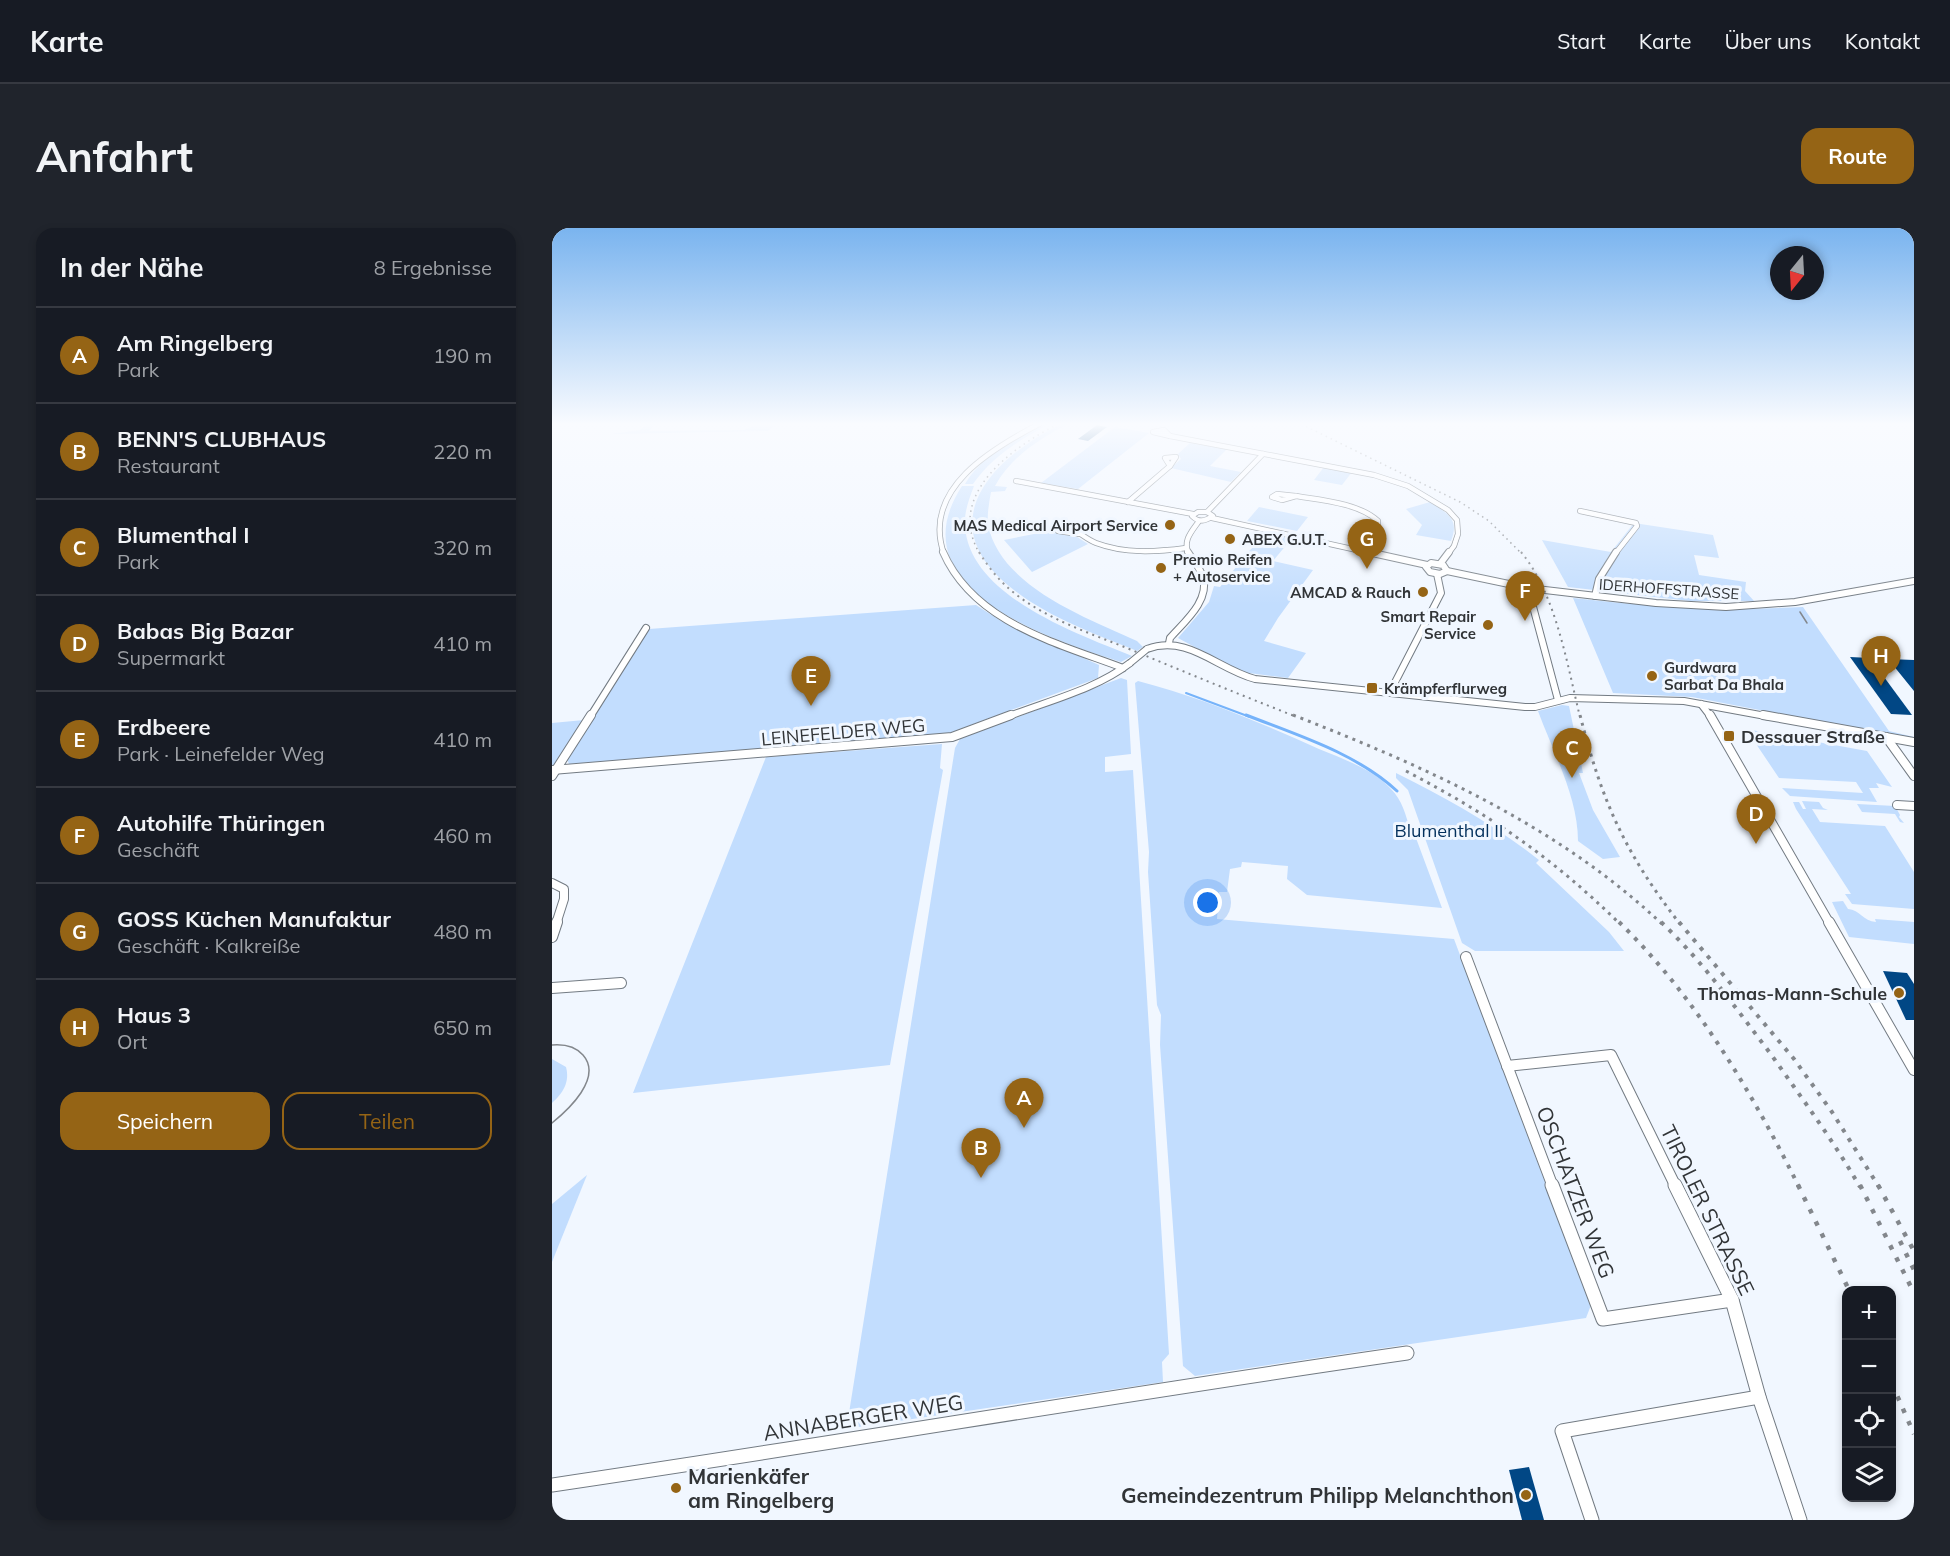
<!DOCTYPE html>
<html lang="de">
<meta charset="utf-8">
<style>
:root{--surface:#171b24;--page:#20242c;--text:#f1f3f6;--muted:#9ea1a6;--line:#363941;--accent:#956415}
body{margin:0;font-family:Mulish,sans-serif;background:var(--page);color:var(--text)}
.controls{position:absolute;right:18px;bottom:18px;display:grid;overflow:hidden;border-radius:12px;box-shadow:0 3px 9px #0003}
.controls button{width:54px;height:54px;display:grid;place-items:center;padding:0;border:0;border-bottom:2px solid var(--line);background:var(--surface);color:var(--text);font:30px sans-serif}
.compass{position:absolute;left:1218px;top:18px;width:54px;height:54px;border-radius:50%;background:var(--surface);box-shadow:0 3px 9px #0003;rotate:198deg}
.you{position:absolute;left:656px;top:675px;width:21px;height:21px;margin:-15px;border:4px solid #fff;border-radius:50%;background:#1a73e8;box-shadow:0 0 0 9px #1a73e833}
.badge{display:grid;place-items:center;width:39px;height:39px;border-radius:50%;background:var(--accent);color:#fff;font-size:20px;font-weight:700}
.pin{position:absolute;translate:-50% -50px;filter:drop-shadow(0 2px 3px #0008)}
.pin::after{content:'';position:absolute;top:32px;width:21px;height:18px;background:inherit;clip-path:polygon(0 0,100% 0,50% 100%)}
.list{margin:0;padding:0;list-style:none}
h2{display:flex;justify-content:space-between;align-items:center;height:78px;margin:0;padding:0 24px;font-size:26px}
h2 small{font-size:20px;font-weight:400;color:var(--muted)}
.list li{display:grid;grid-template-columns:39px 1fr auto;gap:18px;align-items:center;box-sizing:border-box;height:96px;padding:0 24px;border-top:2px solid var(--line)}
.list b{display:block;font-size:22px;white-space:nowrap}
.list p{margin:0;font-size:20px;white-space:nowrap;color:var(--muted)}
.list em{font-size:20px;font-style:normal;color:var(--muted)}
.actions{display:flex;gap:12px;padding:18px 24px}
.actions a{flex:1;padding:14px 0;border:2px solid var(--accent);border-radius:18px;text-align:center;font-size:21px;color:var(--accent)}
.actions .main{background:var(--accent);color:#fff}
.icon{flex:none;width:33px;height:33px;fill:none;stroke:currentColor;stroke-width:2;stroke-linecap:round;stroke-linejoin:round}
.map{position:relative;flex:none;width:1362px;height:1292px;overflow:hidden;border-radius:18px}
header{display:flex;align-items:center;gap:36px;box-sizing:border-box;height:84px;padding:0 30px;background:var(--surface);border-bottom:2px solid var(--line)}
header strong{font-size:28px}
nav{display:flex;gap:33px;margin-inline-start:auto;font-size:21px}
.intro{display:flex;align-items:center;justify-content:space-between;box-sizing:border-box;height:144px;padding:0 36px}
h1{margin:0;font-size:42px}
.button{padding:15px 27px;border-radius:18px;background:var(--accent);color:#fff;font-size:21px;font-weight:700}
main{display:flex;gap:36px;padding:0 36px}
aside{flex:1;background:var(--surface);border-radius:18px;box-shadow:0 3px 9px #0003}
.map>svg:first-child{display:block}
.green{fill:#c2ddfe}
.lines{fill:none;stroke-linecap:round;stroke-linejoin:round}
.stream-far1{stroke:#76b3fa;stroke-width:2}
.stream{stroke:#76b3fa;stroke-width:3}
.building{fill:#014785}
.minor-far4-casing{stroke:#737b83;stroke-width:6}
.minor-far3-casing{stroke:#737b83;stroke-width:8}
.minor-far2-casing{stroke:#737b83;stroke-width:10}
.minor-far1-casing{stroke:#737b83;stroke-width:12}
.minor-casing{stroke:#737b83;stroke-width:15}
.minor-far4{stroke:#fff;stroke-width:4.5}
.minor-far3{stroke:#fff;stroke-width:6}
.minor-far2{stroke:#fff;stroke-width:8}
.minor-far1{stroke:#fff;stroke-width:10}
.minor{stroke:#fff;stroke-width:13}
.tram{stroke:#83878c;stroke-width:1.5}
.rail-far4{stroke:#83878c;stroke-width:1.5;stroke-dasharray:1.5 4;stroke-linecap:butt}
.rail-far3{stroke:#83878c;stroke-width:2;stroke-dasharray:2 4.5;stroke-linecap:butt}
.rail-far2{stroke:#83878c;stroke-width:3;stroke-dasharray:3 5;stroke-linecap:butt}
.rail-far1{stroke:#83878c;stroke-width:4;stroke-dasharray:4 7;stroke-linecap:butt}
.rail{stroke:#83878c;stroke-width:4.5;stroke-dasharray:4.5 9;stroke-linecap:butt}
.minor-bridge-casing{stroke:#737b83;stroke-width:8;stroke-linecap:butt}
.minor-bridge{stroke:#fff;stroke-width:6}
.poi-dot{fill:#956415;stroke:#f1f7ff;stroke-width:2}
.labels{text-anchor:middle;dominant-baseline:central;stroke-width:6;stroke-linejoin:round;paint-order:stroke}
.far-poi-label{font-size:15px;font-weight:bold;fill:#313437;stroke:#f1f7ff;text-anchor:start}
.far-street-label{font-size:15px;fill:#313437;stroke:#f1f7ff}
.street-label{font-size:18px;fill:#313437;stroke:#f1f7ff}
.poi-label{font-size:18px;font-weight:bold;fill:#313437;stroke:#f1f7ff;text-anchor:start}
.park-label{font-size:18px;fill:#03305c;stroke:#f1f7ff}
.near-street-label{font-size:21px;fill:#313437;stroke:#f1f7ff}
.near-poi-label{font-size:21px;font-weight:bold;fill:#313437;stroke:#f1f7ff;text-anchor:start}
</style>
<header>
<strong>Karte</strong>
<nav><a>Start</a><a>Karte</a><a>Über uns</a><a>Kontakt</a></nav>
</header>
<div class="intro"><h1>Anfahrt</h1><a class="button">Route</a></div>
<main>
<aside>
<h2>In der Nähe<small>8 Ergebnisse</small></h2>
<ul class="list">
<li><span class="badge">A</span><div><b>Am Ringelberg</b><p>Park</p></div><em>190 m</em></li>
<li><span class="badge">B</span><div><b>BENN'S CLUBHAUS</b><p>Restaurant</p></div><em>220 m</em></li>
<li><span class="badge">C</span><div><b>Blumenthal I</b><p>Park</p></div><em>320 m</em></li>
<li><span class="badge">D</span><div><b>Babas Big Bazar</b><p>Supermarkt</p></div><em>410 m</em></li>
<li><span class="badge">E</span><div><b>Erdbeere</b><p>Park · Leinefelder Weg</p></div><em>410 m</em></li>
<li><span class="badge">F</span><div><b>Autohilfe Thüringen</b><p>Geschäft</p></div><em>460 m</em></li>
<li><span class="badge">G</span><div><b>GOSS Küchen Manufaktur</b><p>Geschäft · Kalkreiße</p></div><em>480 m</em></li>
<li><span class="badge">H</span><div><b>Haus 3</b><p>Ort</p></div><em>650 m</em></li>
</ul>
<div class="actions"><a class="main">Speichern</a><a>Teilen</a></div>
</aside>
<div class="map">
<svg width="1362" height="1292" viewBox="0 0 1362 1292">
<rect width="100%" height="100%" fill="#f1f7ff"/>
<!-- green -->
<g class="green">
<path d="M 95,196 L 103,196 L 97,203 L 192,202 L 204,197 L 222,197 L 216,203 L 60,206 L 88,202 Z"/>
<path d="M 492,196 L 497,196 C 468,212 440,228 421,256 L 413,256 C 429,227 464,211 492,196 Z"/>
<path d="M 509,196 L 516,196 C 487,211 459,229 443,258 L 455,259 L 453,263 L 439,264 C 437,275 435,286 436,296 C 447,358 535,390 585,413 L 591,419 L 585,423 C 543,406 498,390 462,362 C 377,297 437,232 509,196 Z"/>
<path d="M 563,199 L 597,205 L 526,261 L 489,255 Z"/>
<path d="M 638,215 L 675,221 L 658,238 L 689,244 L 679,254 L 619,240 L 629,231 L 626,226 Z"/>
<path d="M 772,239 L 800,244 L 790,257 L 762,252 Z"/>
<path d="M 410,258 L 422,258 C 417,271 412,284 413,298 C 417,368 526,406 580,428 L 569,434 C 497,411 343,361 410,258 Z"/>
<path d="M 878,274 C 895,285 908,291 899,313 L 864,307 L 870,297 L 854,281 Z"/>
<path d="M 707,279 L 756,289 L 745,303 L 695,293 Z"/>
<path d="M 1082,295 L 1161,307 L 1167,330 L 1142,327 L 1147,347 L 1194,354 L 1193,363 L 1202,373 L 1138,373 L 1016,359 L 990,312 L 1059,324 Z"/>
<path d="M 497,303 L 522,307 L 536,316 L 480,344 L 452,312 Z"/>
<path d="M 716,305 L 740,310 L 721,333 L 761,342 L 726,390 L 712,413 L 754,425 L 736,450 L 689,444 L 626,410 L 657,374 L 662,358 L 668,359 L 697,323 Z"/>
<path d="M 1021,370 C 1099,379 1172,383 1251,379 L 1337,503 L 1362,509 L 1362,512 L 1140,469 L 1061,465 Z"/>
<path d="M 424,377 L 449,393 L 547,437 L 546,450 L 392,507 L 17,536 L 15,531 L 97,401 Z"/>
<path d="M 569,450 L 575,452 L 579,526 L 553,529 L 553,544 L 581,542 L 617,1126 L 610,1134 L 611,1154 L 306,1199 L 297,1185 L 403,520 L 408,511 Z"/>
<path d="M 586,453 C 648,469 707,494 767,521 C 791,531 821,541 839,561 C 850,572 854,587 858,602 L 861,602 L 890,680 L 755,667 L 735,651 L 736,638 L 690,634 L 689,639 L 678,641 L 675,664 L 667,664 L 665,691 L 902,711 L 1039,1077 L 1034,1090 L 643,1148 L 631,1138 L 608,817 L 609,787 L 605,777 L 596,644 L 597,624 L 583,455 Z"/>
<path d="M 1010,477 L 1017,478 L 1031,545 L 1027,545 L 1041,582 L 1068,629 L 1051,631 L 1026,613 C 1026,569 1001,524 986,483 Z"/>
<path d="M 32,492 L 5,535 L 0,538 L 0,495 Z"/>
<path d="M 1194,501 L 1315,523 L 1340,559 L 1324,555 L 1327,560 L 1317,560 L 1325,574 L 1238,568 L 1230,560 L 1311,565 L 1304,554 L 1227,550 Z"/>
<path d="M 390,516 L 388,540 L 391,542 L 338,837 L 81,865 L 214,529 Z"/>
<path d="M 844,545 C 894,570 943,597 987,632 L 984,635 L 1057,704 L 1072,723 L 923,723 L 910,715 L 856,562 L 844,550 Z"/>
<path d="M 1250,573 L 1267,574 L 1271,580 L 1276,582 L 1260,581 L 1268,594 L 1333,598 L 1362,644 L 1362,681 L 1300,676 L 1293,666 L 1299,666 L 1244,581 L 1241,574 L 1247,574 L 1251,581 L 1254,581 Z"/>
<path d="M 1305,576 L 1343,578 L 1348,587 L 1347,589 L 1352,595 L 1348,594 L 1343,586 L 1310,584 Z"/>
<path d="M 1291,673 L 1296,681 C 1308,682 1311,693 1324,694 L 1323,691 L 1362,694 L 1362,716 L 1297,709 L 1280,674 Z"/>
<path d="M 0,831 L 14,839 C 18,854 11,865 0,875 Z"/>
<path d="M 35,947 L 0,1034 L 0,976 Z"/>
</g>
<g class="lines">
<!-- stream-far1 -->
<path class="stream-far1" d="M 634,465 L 698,489"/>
<!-- stream -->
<path class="stream" d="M 694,487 C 745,507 804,525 845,563"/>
</g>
<!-- building -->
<g class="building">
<path d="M 545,197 L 555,199 L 536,213 L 526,211 Z"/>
<path d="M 1298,429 L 1318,430 L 1360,487 L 1339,486 Z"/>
<path d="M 1336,431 L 1362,432 L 1362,463 L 1345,442 Z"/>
<path d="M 1331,743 L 1355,745 L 1362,756 L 1362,792 L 1354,792 Z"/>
<path d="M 977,1239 L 992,1292 L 970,1292 L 957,1242 Z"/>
</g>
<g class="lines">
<defs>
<g id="minor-far4">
<path d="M 612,202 L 618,208 L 601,204 Z"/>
<path d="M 618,208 L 822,247 L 856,258 L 896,282 L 905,292 L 906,306 L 902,318 L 896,326"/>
<path d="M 624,229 L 618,238 L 613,230 Z"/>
<path d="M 464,253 L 641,286"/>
<path d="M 725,266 L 744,268 L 730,272 L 720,269 Z"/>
<path d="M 744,268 C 769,272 807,275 826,293 L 826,297 L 809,322"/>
<path d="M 576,274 L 618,238"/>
<path d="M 1028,283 L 1084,295 L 1085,298 L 1063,326"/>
<path d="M 646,284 L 655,284 L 661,288 C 653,293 647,295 640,288 Z"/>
<path d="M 655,284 L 711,226"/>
<path d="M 660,290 L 823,326"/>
<path d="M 526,306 L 506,303 L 504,300 L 506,297 C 521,297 531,310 544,315 C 573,326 604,324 634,320"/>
<path d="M 392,326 C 369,261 441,220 487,196"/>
<path d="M 637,326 C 630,313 640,303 647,293"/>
</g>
<g id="minor-far3">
<path d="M 391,324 C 422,395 505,415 571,440"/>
<path d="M 816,324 L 875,337"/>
<path d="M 879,335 L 891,337 L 895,343 L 888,346 L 878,344 L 874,339 Z"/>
<path d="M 888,336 L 897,324"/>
<path d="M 895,343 L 976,360 L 1104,375 L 1174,379 L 1243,374 L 1362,353"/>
<path d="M 976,360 L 1006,472"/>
<path d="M 1043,368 L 1047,351 L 1064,324"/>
<path d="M 617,415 L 618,410 C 632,394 658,373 651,349 C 648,340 641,332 636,324"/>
<path d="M 595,421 C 636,406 665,441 703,451 L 973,479 L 983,479 L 1018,470 L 1132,473 L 1219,489"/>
<path d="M 838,464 L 889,365 L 885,346"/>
<path d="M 1149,476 L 1159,489"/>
<path d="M 38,489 L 94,400"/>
<path d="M 455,489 C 495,473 543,462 578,435"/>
</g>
<g id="minor-far2">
<path d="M 1158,487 L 1278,696"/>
<path d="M 1211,487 L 1362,514"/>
<path d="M 1334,509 L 1362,548"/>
<path d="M 0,542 L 400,509 L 459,487"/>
<path d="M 0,548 L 39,487"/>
<path d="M 1345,577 L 1362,578"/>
<path d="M 0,655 L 12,661 L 12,671 L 4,696"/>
</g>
<g id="minor-far1">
<path d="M 1277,694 L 1362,842"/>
<path d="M 0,709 L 5,694"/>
<path d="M 914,729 L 1001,959"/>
<path d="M 0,760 L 69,755"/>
<path d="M 955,838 L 1059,827 L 1124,959"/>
</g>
<g id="minor">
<path d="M 1000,957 L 1051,1091 L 1180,1072"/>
<path d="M 1123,957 L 1180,1072 L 1207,1169 L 1248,1292"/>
<path d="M 0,1257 C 285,1215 570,1166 855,1125"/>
<path d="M 1040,1292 L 1010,1203 L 1207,1169"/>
</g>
</defs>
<!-- minor-far4 casing -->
<use href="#minor-far4" class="minor-far4-casing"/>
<!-- minor-far3 casing -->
<use href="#minor-far3" class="minor-far3-casing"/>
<!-- minor-far2 casing -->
<use href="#minor-far2" class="minor-far2-casing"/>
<!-- minor-far1 casing -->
<use href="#minor-far1" class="minor-far1-casing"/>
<!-- minor casing -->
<use href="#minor" class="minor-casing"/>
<!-- minor-far4 -->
<use href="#minor-far4" class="minor-far4"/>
<!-- minor-far3 -->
<use href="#minor-far3" class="minor-far3"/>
<!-- minor-far2 -->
<use href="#minor-far2" class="minor-far2"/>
<!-- minor-far1 -->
<use href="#minor-far1" class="minor-far1"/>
<!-- minor -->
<use href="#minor" class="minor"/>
<!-- tram -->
<g class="tram">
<path d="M 1248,384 L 1255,395"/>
<path d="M 0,817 C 12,816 23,818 31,827 C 51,850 16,882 0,895"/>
</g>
<!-- rail-far4 -->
<g class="rail-far4">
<path d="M 749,196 L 908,274 L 937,293 L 970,326"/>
<path d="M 428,326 C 392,267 461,219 506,196"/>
</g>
<!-- rail-far3 -->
<g class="rail-far3">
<path d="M 427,324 C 438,342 450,356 466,368 C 497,391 534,404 570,418 C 628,442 686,466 745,489"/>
<path d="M 969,324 C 1004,366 1015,436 1028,489"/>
</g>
<!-- rail-far2 -->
<g class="rail-far2">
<path d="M 741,487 C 874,539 1005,597 1110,696"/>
<path d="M 1028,487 C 1050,574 1073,625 1128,696"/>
<path d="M 854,543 C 938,587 1000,629 1068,696"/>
</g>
<!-- rail-far1 -->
<g class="rail-far1">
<path d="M 1067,694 C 1143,768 1200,864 1247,959"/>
<path d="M 1109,694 C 1151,734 1183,779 1218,825 C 1249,869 1281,912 1308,959"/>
<path d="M 1127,694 L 1242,831 L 1280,884 L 1327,959"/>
</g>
<!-- rail -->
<g class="rail">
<path d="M 1246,957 L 1297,1062"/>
<path d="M 1308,957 L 1362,1065"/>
<path d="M 1326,957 L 1362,1023"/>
<path d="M 1348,1013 L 1362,1042"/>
<path d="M 1340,1156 L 1362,1206"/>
</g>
<defs>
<path id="minor-bridge" d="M 578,435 L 595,421"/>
</defs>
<!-- minor-bridge casing -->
<use href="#minor-bridge" class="minor-bridge-casing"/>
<!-- minor-bridge -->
<use href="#minor-bridge" class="minor-bridge"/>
</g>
<!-- sky -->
<linearGradient id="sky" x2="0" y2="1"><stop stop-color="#7ab4ef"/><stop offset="0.52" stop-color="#f9fbff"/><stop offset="1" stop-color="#f9fbff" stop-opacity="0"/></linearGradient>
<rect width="1362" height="377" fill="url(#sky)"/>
<!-- markers -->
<g class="poi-dot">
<circle cx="618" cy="297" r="6"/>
<circle cx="678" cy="311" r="6"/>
<circle cx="609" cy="340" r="6"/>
<circle cx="871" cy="364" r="6"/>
<circle cx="936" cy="397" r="6"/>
<circle cx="1100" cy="448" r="6"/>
<rect x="814" y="454" width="12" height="12" rx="3"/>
<rect x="1171" y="502" width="12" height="12" rx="3"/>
<circle cx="1347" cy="765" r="6"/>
<circle cx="124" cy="1260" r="6"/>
<circle cx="974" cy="1267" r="6"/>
</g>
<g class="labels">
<!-- far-poi labels -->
<g class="far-poi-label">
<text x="606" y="297" text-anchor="end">MAS Medical Airport Service</text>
<text x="690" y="311">ABEX G.U.T.</text>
<text x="621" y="331">Premio Reifen<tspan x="621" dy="17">+ Autoservice</tspan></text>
<text x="859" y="364" text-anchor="end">AMCAD &amp; Rauch</text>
<text x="924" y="388" text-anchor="end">Smart Repair<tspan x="924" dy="17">Service</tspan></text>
<text x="1112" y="439">Gurdwara<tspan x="1112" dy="17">Sarbat Da Bhala</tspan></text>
<text x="832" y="460">Krämpferflurweg</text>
</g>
<!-- far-street labels -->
<g class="far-street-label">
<text transform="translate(1117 361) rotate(4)">IDERHOFFSTRASSE</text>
</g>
<!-- street labels -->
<g class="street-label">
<text transform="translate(291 504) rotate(-5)">LEINEFELDER WEG</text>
</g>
<!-- poi labels -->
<g class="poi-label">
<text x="1189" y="508">Dessauer Straße</text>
<text x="1335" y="765" text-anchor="end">Thomas-Mann-Schule</text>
</g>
<!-- park labels -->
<g class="park-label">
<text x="897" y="602">Blumenthal II</text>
</g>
<!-- near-street labels -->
<g class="near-street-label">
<text transform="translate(1024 964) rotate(69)">OSCHATZER WEG</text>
<text transform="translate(1156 982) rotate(64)">TIROLER STRASSE</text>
<text transform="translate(311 1189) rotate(-9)">ANNABERGER WEG</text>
</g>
<!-- near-poi labels -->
<g class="near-poi-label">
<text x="136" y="1248">Marienkäfer<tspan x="136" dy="24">am Ringelberg</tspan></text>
<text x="962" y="1267" text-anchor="end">Gemeindezentrum Philipp Melanchthon</text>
</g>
</g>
</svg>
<div class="controls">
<button>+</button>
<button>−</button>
<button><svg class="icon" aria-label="locate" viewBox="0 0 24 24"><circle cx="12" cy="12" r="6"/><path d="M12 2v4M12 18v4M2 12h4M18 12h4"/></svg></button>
<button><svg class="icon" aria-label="layers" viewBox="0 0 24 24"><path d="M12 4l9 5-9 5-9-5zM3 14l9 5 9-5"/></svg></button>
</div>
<svg class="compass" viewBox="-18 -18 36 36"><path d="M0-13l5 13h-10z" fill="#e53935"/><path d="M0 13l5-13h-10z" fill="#9ea1a6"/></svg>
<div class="you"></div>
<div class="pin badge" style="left:472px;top:900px">A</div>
<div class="pin badge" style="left:429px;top:950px">B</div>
<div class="pin badge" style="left:1020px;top:550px">C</div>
<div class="pin badge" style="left:1204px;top:616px">D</div>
<div class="pin badge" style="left:259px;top:478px">E</div>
<div class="pin badge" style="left:973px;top:393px">F</div>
<div class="pin badge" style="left:815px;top:341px">G</div>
<div class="pin badge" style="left:1329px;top:458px">H</div>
</div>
</main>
